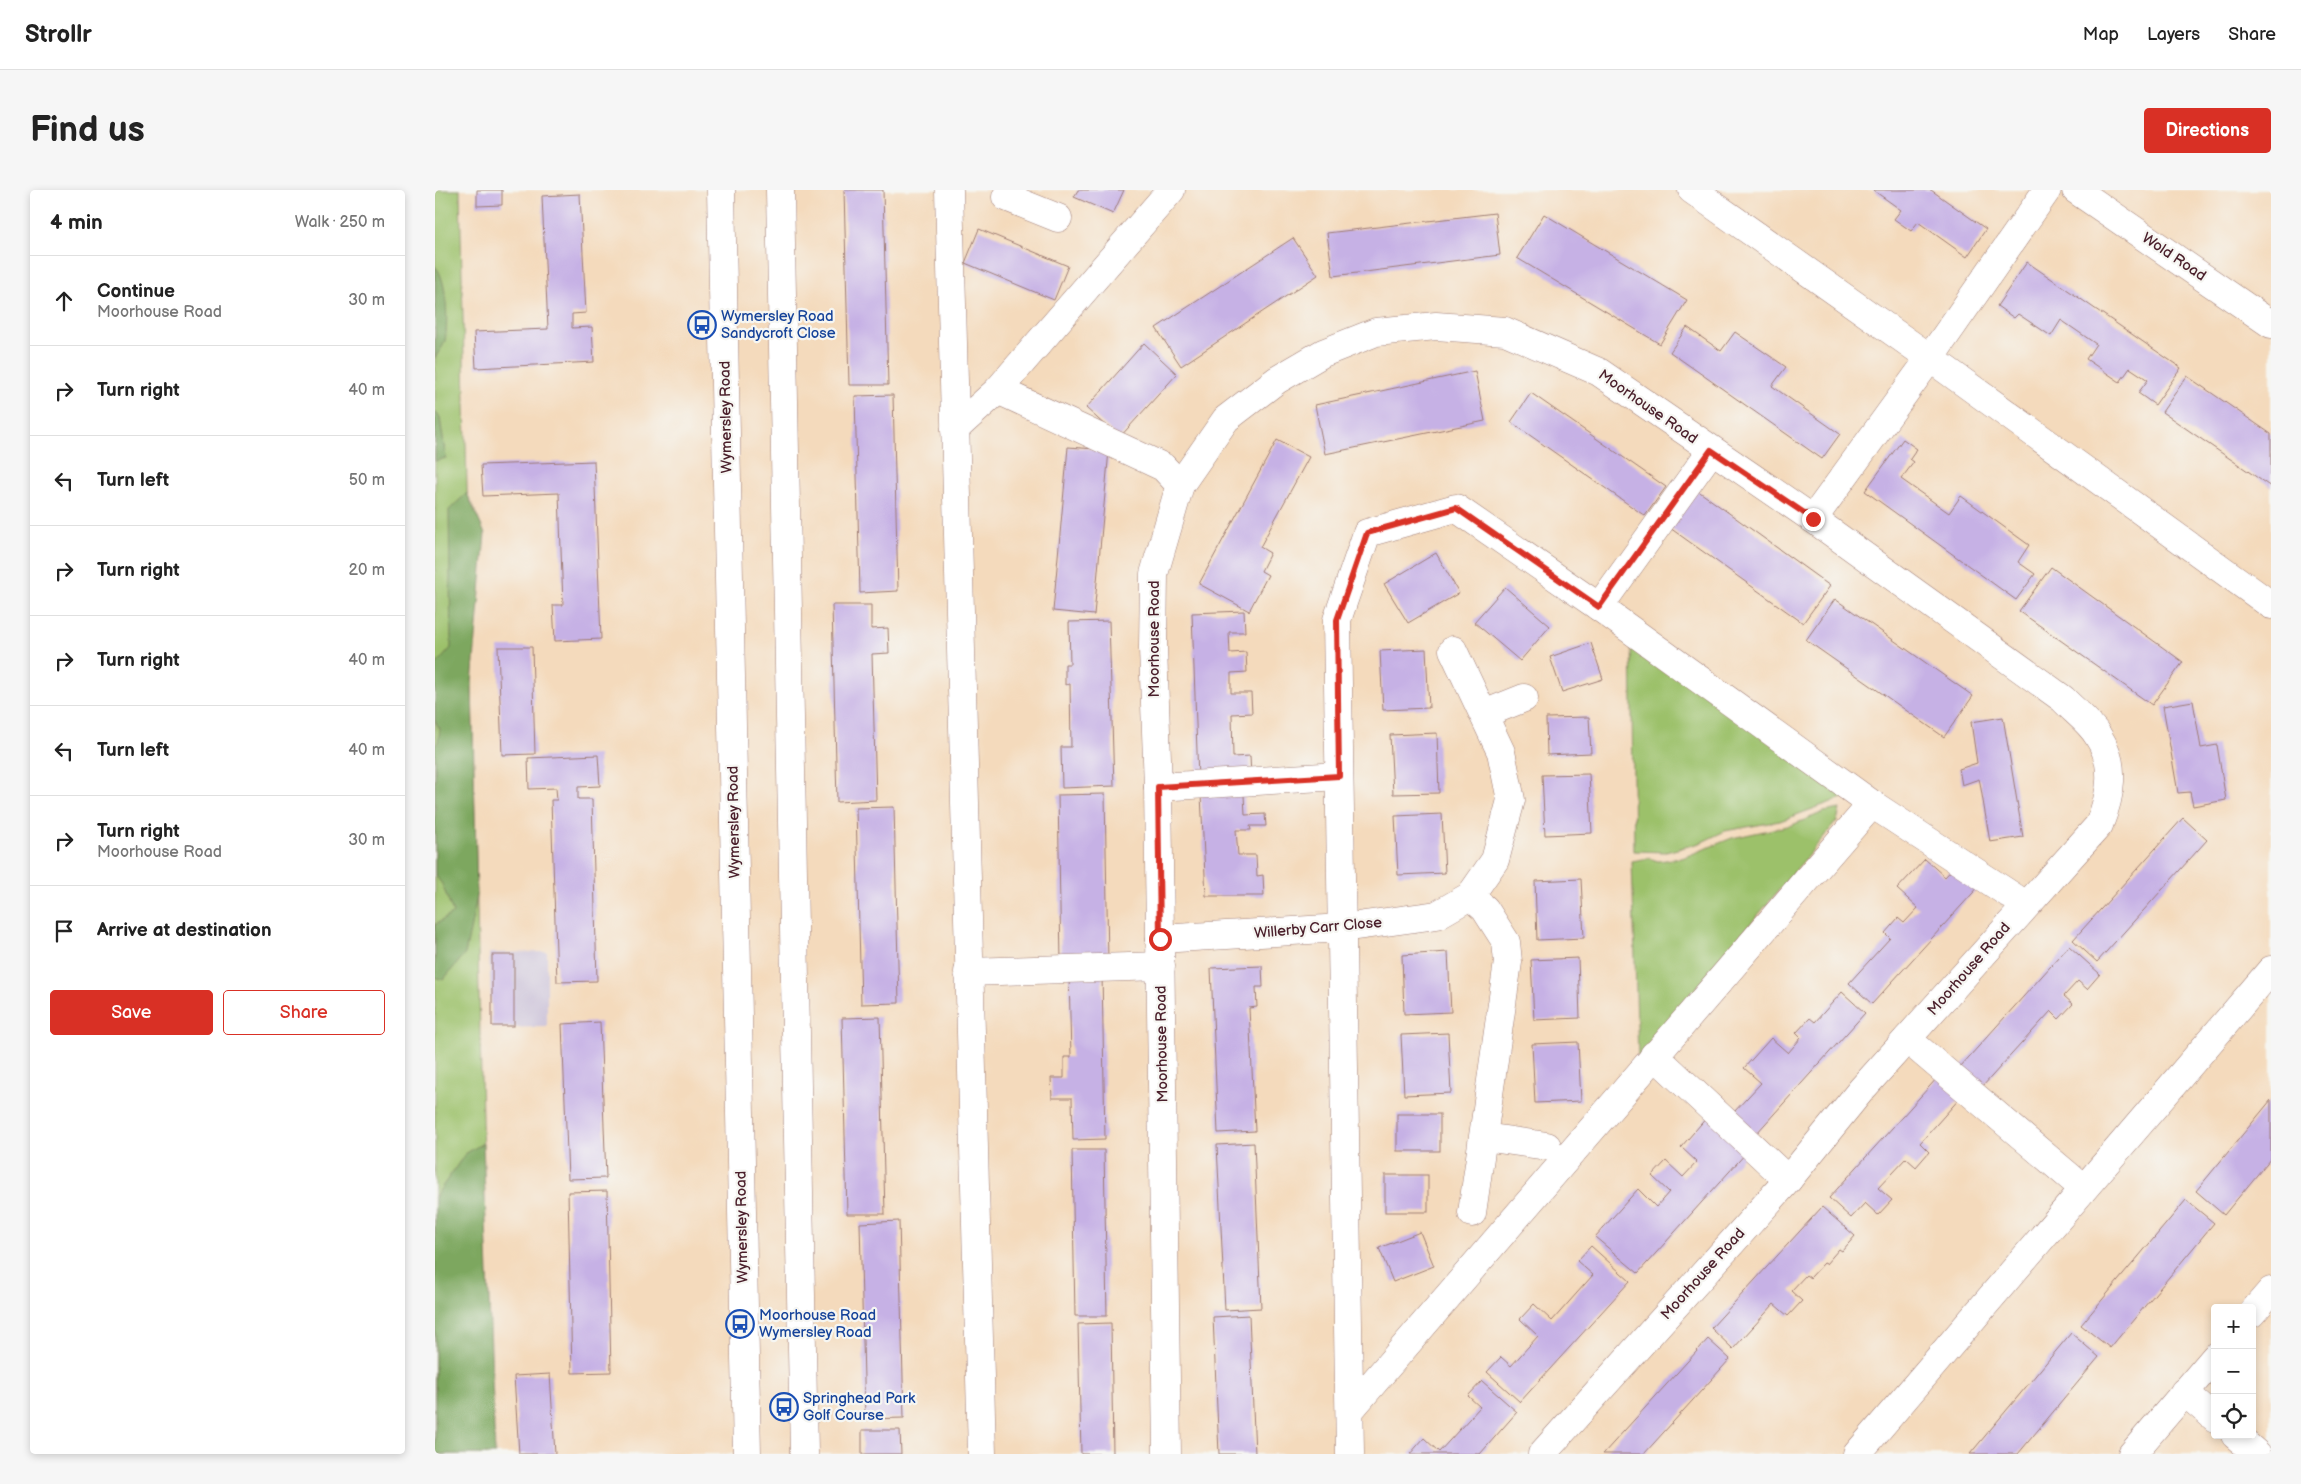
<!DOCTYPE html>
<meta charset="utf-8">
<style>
:root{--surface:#fff;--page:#f6f6f6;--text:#222;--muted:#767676;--line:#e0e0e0;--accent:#d93025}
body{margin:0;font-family:"Balsamiq Sans",sans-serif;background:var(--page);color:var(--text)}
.controls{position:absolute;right:15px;bottom:15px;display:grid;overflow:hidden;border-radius:5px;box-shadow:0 2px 8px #0003}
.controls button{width:45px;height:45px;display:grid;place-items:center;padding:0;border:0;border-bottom:1px solid var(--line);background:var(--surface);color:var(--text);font:25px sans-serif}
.stop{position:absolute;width:15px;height:15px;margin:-11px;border:4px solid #d93025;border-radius:50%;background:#fff}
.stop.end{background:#d93025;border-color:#fff;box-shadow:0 1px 5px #0008}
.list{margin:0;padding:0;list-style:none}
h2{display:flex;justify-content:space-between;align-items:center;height:65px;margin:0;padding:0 20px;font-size:21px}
h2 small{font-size:16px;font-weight:400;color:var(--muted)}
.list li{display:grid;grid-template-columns:32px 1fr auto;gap:15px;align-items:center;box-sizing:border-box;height:90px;padding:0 20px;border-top:1px solid var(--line)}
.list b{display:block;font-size:19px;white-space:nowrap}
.list p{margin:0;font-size:16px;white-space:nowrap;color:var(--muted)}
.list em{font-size:16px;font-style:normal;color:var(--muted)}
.actions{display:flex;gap:10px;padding:15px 20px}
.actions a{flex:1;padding:11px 0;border:1px solid var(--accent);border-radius:5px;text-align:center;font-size:18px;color:var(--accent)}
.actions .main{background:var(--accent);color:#fff}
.icon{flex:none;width:28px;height:28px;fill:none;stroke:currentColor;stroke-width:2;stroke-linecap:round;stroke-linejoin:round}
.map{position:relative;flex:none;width:1836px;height:1264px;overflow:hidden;border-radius:5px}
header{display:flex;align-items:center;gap:30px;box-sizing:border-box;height:70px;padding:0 25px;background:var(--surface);border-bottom:1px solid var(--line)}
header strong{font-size:24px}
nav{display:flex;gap:28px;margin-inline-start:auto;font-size:18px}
.intro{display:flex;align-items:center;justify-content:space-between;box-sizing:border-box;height:120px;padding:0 30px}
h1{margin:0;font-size:35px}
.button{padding:12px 22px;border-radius:5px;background:var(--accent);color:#fff;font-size:18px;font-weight:700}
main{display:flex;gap:30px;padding:0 30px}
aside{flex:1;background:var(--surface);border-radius:5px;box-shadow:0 2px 8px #0003}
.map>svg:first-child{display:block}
.industrial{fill:#c9bfd7}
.green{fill:#9cc16b;stroke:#73704b}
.forest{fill:#7da75f;stroke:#646345}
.building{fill:#c6b1e5}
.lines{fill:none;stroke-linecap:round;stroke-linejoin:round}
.minor-casing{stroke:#9f7c74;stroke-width:29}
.minor{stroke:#fff;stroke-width:28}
.route{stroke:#d93025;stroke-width:6}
.labels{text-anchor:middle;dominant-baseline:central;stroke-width:4.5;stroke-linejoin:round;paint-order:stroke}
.street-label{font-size:15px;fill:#4a1f2b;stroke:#f6f6f2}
.transit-label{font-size:15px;fill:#164399;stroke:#f6f6f2;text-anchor:start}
</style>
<header>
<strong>Strollr</strong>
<nav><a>Map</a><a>Layers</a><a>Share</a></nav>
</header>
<div class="intro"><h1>Find us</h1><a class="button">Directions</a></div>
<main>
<aside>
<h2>4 min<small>Walk · 250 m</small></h2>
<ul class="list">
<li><svg class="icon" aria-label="ahead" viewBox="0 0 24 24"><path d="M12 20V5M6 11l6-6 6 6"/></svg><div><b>Continue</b><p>Moorhouse Road</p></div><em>30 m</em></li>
<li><svg class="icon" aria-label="right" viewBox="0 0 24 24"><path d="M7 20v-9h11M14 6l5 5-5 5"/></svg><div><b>Turn right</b></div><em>40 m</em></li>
<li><svg class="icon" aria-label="left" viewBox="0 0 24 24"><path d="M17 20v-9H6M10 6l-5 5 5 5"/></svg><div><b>Turn left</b></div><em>50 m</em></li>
<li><svg class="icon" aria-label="right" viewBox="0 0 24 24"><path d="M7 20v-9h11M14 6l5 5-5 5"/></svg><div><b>Turn right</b></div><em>20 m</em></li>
<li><svg class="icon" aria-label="right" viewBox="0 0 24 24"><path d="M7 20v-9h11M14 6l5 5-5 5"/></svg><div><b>Turn right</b></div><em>40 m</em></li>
<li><svg class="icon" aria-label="left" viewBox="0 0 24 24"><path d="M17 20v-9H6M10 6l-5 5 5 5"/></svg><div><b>Turn left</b></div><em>40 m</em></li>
<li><svg class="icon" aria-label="right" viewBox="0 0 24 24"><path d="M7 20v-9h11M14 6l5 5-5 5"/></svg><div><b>Turn right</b><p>Moorhouse Road</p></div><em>30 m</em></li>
<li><svg class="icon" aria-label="arrive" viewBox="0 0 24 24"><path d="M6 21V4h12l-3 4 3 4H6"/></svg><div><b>Arrive at destination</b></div></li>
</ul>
<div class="actions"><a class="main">Save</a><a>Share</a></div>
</aside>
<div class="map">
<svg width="1836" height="1264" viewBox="0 0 1836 1264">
<rect width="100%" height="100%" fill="#f6f6f2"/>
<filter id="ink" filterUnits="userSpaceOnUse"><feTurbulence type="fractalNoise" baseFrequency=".02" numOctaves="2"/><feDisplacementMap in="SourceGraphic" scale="10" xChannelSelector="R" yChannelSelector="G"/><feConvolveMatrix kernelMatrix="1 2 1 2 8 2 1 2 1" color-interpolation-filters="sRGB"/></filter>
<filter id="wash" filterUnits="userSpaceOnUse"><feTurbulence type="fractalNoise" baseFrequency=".0096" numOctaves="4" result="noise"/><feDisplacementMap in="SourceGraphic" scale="20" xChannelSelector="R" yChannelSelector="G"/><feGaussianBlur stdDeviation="1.12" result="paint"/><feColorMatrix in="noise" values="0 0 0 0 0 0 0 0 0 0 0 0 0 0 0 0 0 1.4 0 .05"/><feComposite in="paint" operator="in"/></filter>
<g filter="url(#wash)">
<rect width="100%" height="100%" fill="#f4dabc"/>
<!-- industrial -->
<path class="industrial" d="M 112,762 L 112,837 L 57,838 L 54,763 Z"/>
<!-- green -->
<g class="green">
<path d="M 0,0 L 25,0 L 55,1264 L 0,1264 Z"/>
<path d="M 1196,450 L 1410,607 L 1345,631 L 1290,641 L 1265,653 L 1231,662 L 1199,661 Z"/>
<path d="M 1405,619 L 1402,631 L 1203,868 L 1197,671 L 1214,668 L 1223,671 L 1247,668 L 1297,648 L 1357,635 L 1389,622 Z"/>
</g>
<!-- forest -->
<g class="forest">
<path d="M 0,76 C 13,89 13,134 10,151 C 8,157 3,163 0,168 Z"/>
<path d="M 0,221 L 5,228 L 11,268 L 0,271 Z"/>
<path d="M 32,303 L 50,344 L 37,494 L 42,707 L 30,764 L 8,790 L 0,787 L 0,735 L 18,723 L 7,694 L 0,685 L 0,556 L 3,552 L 5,539 L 0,531 L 0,476 L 16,458 L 14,320 Z"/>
<path d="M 48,953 L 60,1264 L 0,1264 L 0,1007 L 30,964 Z"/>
</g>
<g id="blocks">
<!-- building -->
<g class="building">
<path d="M 42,0 L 67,0 L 67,15 L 42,16 Z"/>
<path d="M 409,0 L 448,0 L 453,195 L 414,195 Z"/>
<path d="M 643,0 L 689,0 L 678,24 L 639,7 Z"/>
<path d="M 1438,0 L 1496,0 L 1551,39 L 1532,67 L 1483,32 L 1476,41 L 1459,29 L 1466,20 Z"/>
<path d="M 145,4 L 151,123 L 137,124 L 137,138 L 157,137 L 159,172 L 41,178 L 39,142 L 113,139 L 107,6 Z"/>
<path d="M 1060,23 L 1065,65 L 898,86 L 892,43 Z"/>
<path d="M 1109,24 L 1252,110 L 1225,154 L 1082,68 Z"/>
<path d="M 544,39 L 633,76 L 619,110 L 530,73 Z"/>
<path d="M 858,48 L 883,85 L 746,176 L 721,138 Z"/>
<path d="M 1592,72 L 1746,178 L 1720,215 L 1703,203 L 1713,190 L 1695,178 L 1685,192 L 1651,169 L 1661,154 L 1626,130 L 1616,146 L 1583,124 L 1579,128 L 1562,116 Z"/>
<path d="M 1252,137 L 1286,161 L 1300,142 L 1351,177 L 1337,196 L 1405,244 L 1387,269 L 1235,162 Z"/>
<path d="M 709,153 L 742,184 L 684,248 L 651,218 Z"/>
<path d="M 1040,181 L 1050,231 L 890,264 L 880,215 Z"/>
<path d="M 1752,186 L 1836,244 L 1836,297 L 1727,222 Z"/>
<path d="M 1096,203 L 1231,297 L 1210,326 L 1076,232 Z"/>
<path d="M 458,205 L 463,401 L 425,403 L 420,206 Z"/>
<path d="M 1468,249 L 1482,259 L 1475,269 L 1479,272 L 1466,289 L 1514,323 L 1526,306 L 1594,355 L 1583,372 L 1600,384 L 1581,410 L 1430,301 Z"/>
<path d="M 842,250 L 874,267 L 825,357 L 835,363 L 826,381 L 833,385 L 814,421 L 764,394 Z"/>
<path d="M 633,257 L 674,260 L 659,425 L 618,421 Z"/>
<path d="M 159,271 L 166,449 L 120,451 L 118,415 L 128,415 L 124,303 L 48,306 L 46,275 Z"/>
<path d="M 1262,300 L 1395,396 L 1368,433 L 1235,338 Z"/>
<path d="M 1001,363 L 1024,403 L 973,433 L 949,394 Z"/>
<path d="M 1616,377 L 1748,472 L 1717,515 L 1584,421 Z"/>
<path d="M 1070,397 L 1115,436 L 1085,471 L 1039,432 Z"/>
<path d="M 1400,409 L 1538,506 L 1509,547 L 1371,450 Z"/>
<path d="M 397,415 L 436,415 L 436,439 L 453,438 L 454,463 L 437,464 L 441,610 L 402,612 Z"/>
<path d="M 809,421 L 810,442 L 794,442 L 795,463 L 811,462 L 812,482 L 796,483 L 796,503 L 816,503 L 817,523 L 797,524 L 798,567 L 815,566 L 816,587 L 763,589 L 757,423 Z"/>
<path d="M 674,431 L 679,596 L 627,598 L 626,557 L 636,557 L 635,494 L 630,495 L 630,474 L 635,474 L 634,432 Z"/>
<path d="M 1156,453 L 1168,489 L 1127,502 L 1115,467 Z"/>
<path d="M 63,457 L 97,457 L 100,564 L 67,565 Z"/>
<path d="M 991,459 L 994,518 L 948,520 L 945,461 Z"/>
<path d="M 1758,511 L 1766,558 L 1782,555 L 1791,610 L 1758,616 L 1755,602 L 1743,603 L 1728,516 Z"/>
<path d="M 1154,527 L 1156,563 L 1112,565 L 1111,528 Z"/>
<path d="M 1568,527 L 1588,647 L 1555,652 L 1545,593 L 1544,589 L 1527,595 L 1524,579 L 1542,573 L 1536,532 Z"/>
<path d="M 1002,543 L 1004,603 L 958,604 L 955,545 Z"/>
<path d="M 163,565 L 165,596 L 143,597 L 143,609 L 157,609 L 162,791 L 122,792 L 116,610 L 122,610 L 121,598 L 94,599 L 93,568 Z"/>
<path d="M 1154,584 L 1157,643 L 1110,645 L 1107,585 Z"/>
<path d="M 670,604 L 673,771 L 626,772 L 623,605 Z"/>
<path d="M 766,605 L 809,605 L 810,625 L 830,624 L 831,636 L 815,636 L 816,640 L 801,640 L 803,665 L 821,665 L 822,686 L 828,685 L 829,706 L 771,706 Z"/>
<path d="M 459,617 L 464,813 L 426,814 L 421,618 Z"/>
<path d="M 1007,624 L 1010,683 L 963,685 L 960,626 Z"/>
<path d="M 1748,628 L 1772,650 L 1662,772 L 1638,750 Z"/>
<path d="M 1490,669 L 1510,687 L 1524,672 L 1547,693 L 1437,814 L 1414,793 L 1455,748 L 1450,743 L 1463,728 L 1469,733 L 1483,718 L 1462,699 Z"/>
<path d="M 1146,689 L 1149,748 L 1102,750 L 1100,691 Z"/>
<path d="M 1634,756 L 1665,784 L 1652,799 L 1643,791 L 1629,806 L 1638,814 L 1624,829 L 1616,821 L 1547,897 L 1525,877 Z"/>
<path d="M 1013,762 L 1016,822 L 969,824 L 967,765 Z"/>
<rect x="57" y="765" width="22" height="71"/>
<path d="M 1143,768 L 1145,828 L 1099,830 L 1096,770 Z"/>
<path d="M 827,776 L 828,797 L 821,797 L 822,817 L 814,818 L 820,941 L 783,943 L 776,778 Z"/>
<path d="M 667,783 L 670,949 L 638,950 L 637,908 L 617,908 L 616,888 L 629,888 L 629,867 L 636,867 L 634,784 Z"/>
<path d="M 1407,802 L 1430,823 L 1321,944 L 1298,923 L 1326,893 L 1309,878 L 1336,848 L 1353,863 L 1366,848 L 1361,843 L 1375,828 L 1380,832 Z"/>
<path d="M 445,827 L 450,1024 L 412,1024 L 407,828 Z"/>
<path d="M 165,832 L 171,988 L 133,989 L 127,834 Z"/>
<path d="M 1013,843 L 1016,903 L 969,905 L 966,845 Z"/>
<path d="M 1143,852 L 1146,911 L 1100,913 L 1097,854 Z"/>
<path d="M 1503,887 L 1526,907 L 1485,953 L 1494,962 L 1481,977 L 1471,968 L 1443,998 L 1457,1010 L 1443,1025 L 1430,1013 L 1416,1028 L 1394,1008 Z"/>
<path d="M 1836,910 L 1836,968 L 1789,1025 L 1761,1001 Z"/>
<rect x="962" y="924" width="43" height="37"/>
<path d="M 1273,926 L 1312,962 L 1203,1083 L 1160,1047 L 1203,999 L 1221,1017 L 1234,1002 L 1217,986 L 1231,971 L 1248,987 L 1262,972 L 1246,957 Z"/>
<path d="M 819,953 L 826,1118 L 790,1120 L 782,955 Z"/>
<path d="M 637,960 L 669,960 L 672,1126 L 640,1126 Z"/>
<rect x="950" y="985" width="43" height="37"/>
<path d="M 172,1001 L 176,1182 L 137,1183 L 133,1002 Z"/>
<path d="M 1751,1010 L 1779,1033 L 1675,1158 L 1646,1135 Z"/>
<path d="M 1387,1017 L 1420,1046 L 1407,1061 L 1404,1059 L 1391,1074 L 1389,1073 L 1375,1088 L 1371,1085 L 1356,1101 L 1367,1111 L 1353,1126 L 1339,1114 L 1298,1159 L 1276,1138 Z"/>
<path d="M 464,1031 L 469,1228 L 430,1229 L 425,1033 Z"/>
<path d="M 985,1042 L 999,1076 L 958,1092 L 944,1058 Z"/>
<path d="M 1156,1056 L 1195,1091 L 1085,1212 L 1052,1182 L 1066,1167 L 1076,1176 L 1103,1146 L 1085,1129 L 1099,1114 L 1117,1131 L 1158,1085 L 1142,1071 Z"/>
<path d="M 814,1125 L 820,1264 L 784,1264 L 778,1127 Z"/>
<path d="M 676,1133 L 678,1264 L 646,1264 L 643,1134 Z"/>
<path d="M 1636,1143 L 1664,1167 L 1583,1264 L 1535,1264 Z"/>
<path d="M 1273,1149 L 1295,1169 L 1267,1200 L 1209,1264 L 1168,1264 Z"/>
<path d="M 115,1184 L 120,1264 L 84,1264 L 79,1186 Z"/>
<path d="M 1047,1191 L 1082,1222 L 1045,1264 L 975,1264 L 989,1248 L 1004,1262 L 1045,1217 L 1033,1206 Z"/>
<path d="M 427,1240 L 465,1240 L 466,1264 L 427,1264 Z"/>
</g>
</g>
</g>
<g filter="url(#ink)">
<use href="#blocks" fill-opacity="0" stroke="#9f7c74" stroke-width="1"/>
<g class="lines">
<defs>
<g id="minor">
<path d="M 286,0 L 312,1264"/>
<path d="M 345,0 L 369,1264"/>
<path d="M 514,0 L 547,1264"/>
<path d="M 1257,0 L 1495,168 L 1836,415"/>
<path d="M 1641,0 L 1836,134"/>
<path d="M 571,7 L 623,28"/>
<path d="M 563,200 L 728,277 L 745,295"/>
<path d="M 520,239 L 563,200 L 736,0"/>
<path d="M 1378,329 L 1495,168 L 1612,0"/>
<path d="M 1164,417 L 1276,261"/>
<path d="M 1049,524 L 1089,508"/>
<path d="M 723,597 L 904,586"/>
<path d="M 1437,614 L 1591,715"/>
<path d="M 1035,706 L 1050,719 L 1071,752 L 1073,772 L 1037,1023"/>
<path d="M 725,749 L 907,738 L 1002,725 L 1035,706 L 1060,670 L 1076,610 L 1066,562 L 1018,460"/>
<path d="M 533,782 L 726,776"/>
<path d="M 1472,849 L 1648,998"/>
<path d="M 1219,865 L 1353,990"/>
<path d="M 1049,947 L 1112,956"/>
<path d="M 1817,1123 L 1836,1101"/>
<path d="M 1749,1202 L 1780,1228"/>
<path d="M 915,1220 L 1437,614 L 1164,417 L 1021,318 L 932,343 L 902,430 L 915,1264"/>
<path d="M 1800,1245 L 1822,1264"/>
<path d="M 732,1264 L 723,597 L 718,458 L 719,384 L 745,295 L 791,229 L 842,190 L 888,163 L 941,142 L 1001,136 L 1070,141 L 1164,182 L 1378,329 L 1628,509 C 1639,521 1655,532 1663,546 C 1682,575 1676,605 1664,635 L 1427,899 L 1353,990 L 1107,1264"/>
<path d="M 1422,1264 L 1836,780"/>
<path d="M 1697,1264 L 1780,1167"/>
</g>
</defs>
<!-- minor casing -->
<use href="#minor" class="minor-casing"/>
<!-- minor -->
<use href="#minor" class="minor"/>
</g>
</g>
<g class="lines" filter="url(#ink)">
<!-- route -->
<path class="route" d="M 725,749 L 723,597 L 904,586 L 902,430 L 932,343 L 1021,318 L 1164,417 L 1276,260 L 1378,329"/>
</g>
<!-- icons -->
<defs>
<symbol id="bus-ring" viewBox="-11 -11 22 22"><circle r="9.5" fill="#f6f6f2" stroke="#1a4fb4" stroke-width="1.5"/><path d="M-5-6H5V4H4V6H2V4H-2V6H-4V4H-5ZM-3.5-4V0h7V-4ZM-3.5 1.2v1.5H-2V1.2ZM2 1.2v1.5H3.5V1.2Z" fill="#1a4fb4"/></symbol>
</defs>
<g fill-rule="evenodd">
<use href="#bus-ring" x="251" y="119" width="32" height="32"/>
<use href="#bus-ring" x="289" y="1118" width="32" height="32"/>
<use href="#bus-ring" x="333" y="1201" width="32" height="32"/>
</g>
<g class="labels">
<!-- street labels -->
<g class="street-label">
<text transform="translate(1739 67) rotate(34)">Wold Road</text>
<text transform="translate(1213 217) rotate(35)">Moorhouse Road</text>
<text transform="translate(291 227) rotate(-91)">Wymersley Road</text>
<text transform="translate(719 449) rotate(-90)">Moorhouse Road</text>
<text transform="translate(299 632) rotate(-91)">Wymersley Road</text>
<text transform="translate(883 738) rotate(-5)">Willerby Carr Close</text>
<text transform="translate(1534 779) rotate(-49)">Moorhouse Road</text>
<text transform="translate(727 854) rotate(-91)">Moorhouse Road</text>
<text transform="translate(307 1037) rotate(-91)">Wymersley Road</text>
<text transform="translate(1268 1084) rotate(-48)">Moorhouse Road</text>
</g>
<!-- transit labels -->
<g class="transit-label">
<text x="286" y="126">Wymersley Road<tspan x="286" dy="17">Sandycroft Close</tspan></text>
<text x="324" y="1125">Moorhouse Road<tspan x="324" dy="17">Wymersley Road</tspan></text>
<text x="368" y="1208">Springhead Park<tspan x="368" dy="17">Golf Course</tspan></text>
</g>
</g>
</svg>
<div class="controls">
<button>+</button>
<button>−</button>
<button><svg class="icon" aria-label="locate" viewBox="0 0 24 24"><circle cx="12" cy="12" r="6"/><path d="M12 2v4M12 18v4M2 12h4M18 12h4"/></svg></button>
</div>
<div class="stop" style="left:725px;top:749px"></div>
<div class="stop end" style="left:1378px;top:329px"></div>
</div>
</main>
